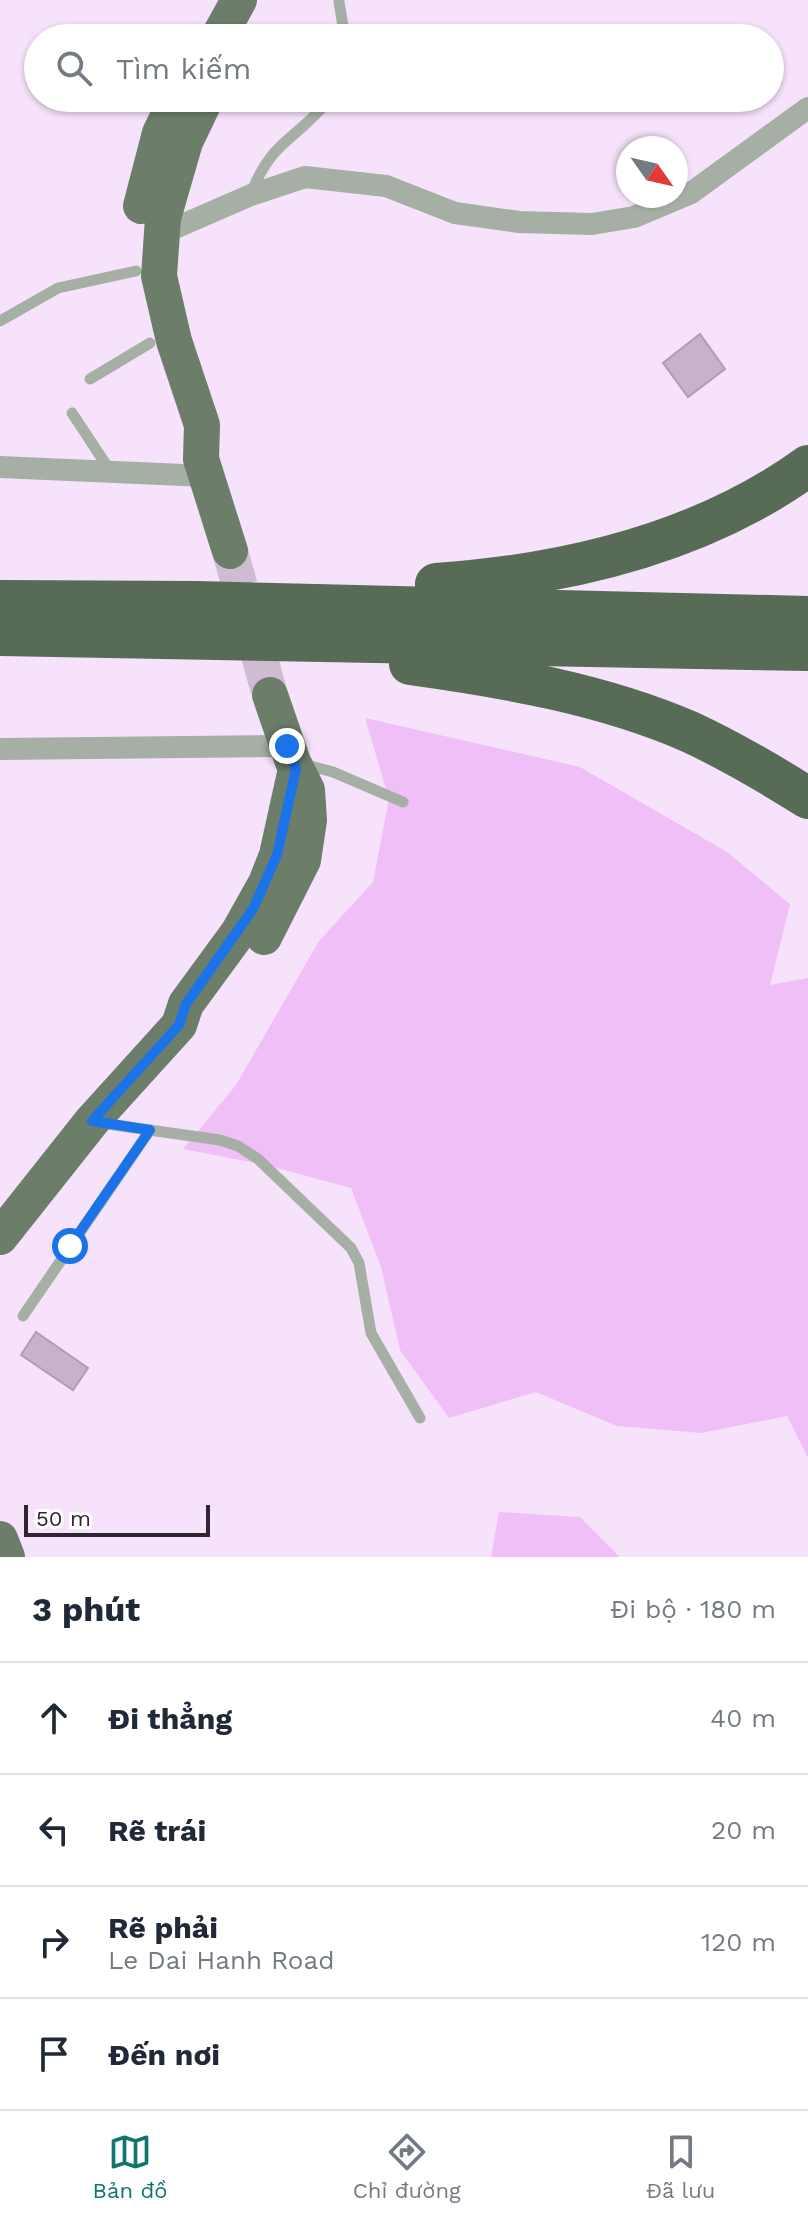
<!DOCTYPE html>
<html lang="vi">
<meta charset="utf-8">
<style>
:root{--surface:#fff;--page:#f6f6f7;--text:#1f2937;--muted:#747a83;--line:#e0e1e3;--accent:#0f766e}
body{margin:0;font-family:"Work Sans",sans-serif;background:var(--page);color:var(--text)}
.compass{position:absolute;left:616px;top:136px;width:72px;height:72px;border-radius:50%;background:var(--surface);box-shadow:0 2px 6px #0004;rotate:124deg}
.scale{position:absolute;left:24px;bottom:20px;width:186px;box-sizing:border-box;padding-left:8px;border:4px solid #2e262f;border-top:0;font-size:22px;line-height:28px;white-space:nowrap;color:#2e262f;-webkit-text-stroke:6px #fff;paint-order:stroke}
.stop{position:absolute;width:24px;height:24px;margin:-18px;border:6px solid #1a73e8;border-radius:50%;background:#fff}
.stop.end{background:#1a73e8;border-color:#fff;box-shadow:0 2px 8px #0008}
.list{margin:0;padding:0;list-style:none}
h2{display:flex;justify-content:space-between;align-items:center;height:104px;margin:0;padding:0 32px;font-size:34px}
h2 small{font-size:26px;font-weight:400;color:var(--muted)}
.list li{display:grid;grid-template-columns:52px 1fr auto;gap:24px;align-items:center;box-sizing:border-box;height:112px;padding:0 32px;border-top:2px solid var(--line)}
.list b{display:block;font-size:30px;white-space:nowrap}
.list p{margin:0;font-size:26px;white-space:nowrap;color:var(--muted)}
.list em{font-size:26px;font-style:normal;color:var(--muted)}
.icon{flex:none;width:44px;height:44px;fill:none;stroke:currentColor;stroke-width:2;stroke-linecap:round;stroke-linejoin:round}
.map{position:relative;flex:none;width:808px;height:1557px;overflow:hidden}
.search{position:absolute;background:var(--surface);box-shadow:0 2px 6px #0004;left:24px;right:24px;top:24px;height:88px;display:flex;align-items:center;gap:20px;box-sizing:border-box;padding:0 28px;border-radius:44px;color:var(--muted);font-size:30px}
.sheet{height:552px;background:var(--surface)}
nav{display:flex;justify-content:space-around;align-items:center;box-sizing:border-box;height:112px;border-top:2px solid var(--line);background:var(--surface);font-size:22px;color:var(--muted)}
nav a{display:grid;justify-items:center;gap:4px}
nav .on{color:var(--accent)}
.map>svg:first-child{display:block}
.green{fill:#f0bff8}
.building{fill:#c7b2ca;stroke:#b09cb3;stroke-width:2}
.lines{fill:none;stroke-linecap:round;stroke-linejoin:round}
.primary-tunnel{stroke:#cfbcd2;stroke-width:36;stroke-dasharray:36 18;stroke-linecap:butt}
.lane{stroke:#a5afa4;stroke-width:11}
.street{stroke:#a5afa4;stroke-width:22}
.primary{stroke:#6c7d6a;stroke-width:36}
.highway{stroke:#586b56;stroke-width:42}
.route{stroke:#1a73e8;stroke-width:10}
</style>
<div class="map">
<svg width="808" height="1557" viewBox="0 0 808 1557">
<rect width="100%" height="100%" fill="#f7e2fb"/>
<!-- green -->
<g class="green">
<path d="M 365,718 L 580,767 L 727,852 L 790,904 L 770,985 L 808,978 L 808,1458 L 787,1416 L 701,1433 L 617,1426 L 536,1392 L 449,1418 L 400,1350 L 381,1267 L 351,1188 L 266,1165 L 183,1149 L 236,1085 L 319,941 L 373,882 L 389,799 Z"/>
<path d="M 499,1512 L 580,1517 L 620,1557 L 491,1557 Z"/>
</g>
<!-- building -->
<g class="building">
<path d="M 700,334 L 725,369 L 688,397 L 663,363 Z"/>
<path d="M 36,1332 L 88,1368 L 73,1390 L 21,1355 Z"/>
</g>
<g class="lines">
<!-- primary-tunnel -->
<path class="primary-tunnel" d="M 230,551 L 270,695"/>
<!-- lane -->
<g class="lane">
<path d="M 339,2 L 345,38"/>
<path d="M 251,194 C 272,138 298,140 330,98"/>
<path d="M 0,321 L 58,288 L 136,271"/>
<path d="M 90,379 L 150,343"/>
<path d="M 72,413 L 111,472"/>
<path d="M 303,764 L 333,772 L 403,802"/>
<path d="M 100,1123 L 220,1140 L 238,1146 L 258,1159 L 351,1248 L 359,1263 L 371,1333 L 420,1418"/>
<path d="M 23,1316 L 150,1130"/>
</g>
<!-- street -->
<g class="street">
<path d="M 159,235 L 251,195 L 305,177 L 386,186 L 455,213 L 519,222 L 592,224 L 634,217 L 691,193 L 808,108"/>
<path d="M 0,467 L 206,476"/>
<path d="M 0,749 L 287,746"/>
</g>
<!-- primary -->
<g class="primary">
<path d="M 218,38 L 239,0"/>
<path d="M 206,98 L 185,142 L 163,218 L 159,276 L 174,341 L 202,425 L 201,459 L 230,551"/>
<path d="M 141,206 L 160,133 L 177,98"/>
<path d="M 264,937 L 303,860 L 309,820 L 307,790 L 293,762 L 270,695"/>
<path d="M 0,1237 L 92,1121 L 179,1025 L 186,1004 L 238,933 L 266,883 L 277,855 L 296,769"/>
<path d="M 0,1539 L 7,1557"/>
</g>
<!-- highway -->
<g class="highway">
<path d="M 436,584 C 565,575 701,543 808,466"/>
<path d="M 0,601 L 197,602 L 808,617"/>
<path d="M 0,635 L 808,650"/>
<path d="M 410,664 C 504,677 603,694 690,732 C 731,751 770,774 808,798"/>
</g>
</g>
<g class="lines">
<!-- route -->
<path class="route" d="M 70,1246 L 150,1130 L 92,1121 L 179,1025 L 186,1004 L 253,909 L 277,855 L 296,769 L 287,746"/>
</g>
</svg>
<svg class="compass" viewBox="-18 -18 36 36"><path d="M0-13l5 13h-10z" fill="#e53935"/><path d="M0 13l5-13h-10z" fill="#747a83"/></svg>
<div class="scale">50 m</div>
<div class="stop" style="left:70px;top:1246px"></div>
<div class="stop end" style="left:287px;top:746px"></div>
<div class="search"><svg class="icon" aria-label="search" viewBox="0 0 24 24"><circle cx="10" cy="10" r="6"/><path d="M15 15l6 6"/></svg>Tìm kiếm</div>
</div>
<section class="sheet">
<h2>3 phút<small>Đi bộ · 180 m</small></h2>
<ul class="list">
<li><svg class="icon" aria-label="ahead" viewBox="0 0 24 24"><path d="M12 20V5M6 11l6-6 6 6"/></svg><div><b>Đi thẳng</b></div><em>40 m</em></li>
<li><svg class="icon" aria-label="left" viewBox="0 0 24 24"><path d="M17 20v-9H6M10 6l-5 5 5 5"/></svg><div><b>Rẽ trái</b></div><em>20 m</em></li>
<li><svg class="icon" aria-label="right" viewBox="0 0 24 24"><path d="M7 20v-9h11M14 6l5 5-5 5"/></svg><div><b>Rẽ phải</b><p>Le Dai Hanh Road</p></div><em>120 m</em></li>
<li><svg class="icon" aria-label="arrive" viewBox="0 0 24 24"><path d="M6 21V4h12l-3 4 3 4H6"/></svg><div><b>Đến nơi</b></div></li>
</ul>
</section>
<nav>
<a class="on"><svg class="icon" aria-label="map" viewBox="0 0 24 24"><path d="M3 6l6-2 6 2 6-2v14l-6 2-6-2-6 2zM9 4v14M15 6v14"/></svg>Bản đồ</a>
<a><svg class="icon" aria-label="directions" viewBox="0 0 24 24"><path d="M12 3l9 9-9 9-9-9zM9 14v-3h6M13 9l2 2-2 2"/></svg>Chỉ đường</a>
<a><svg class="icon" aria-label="saved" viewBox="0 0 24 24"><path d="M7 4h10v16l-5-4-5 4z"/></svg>Đã lưu</a>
</nav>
